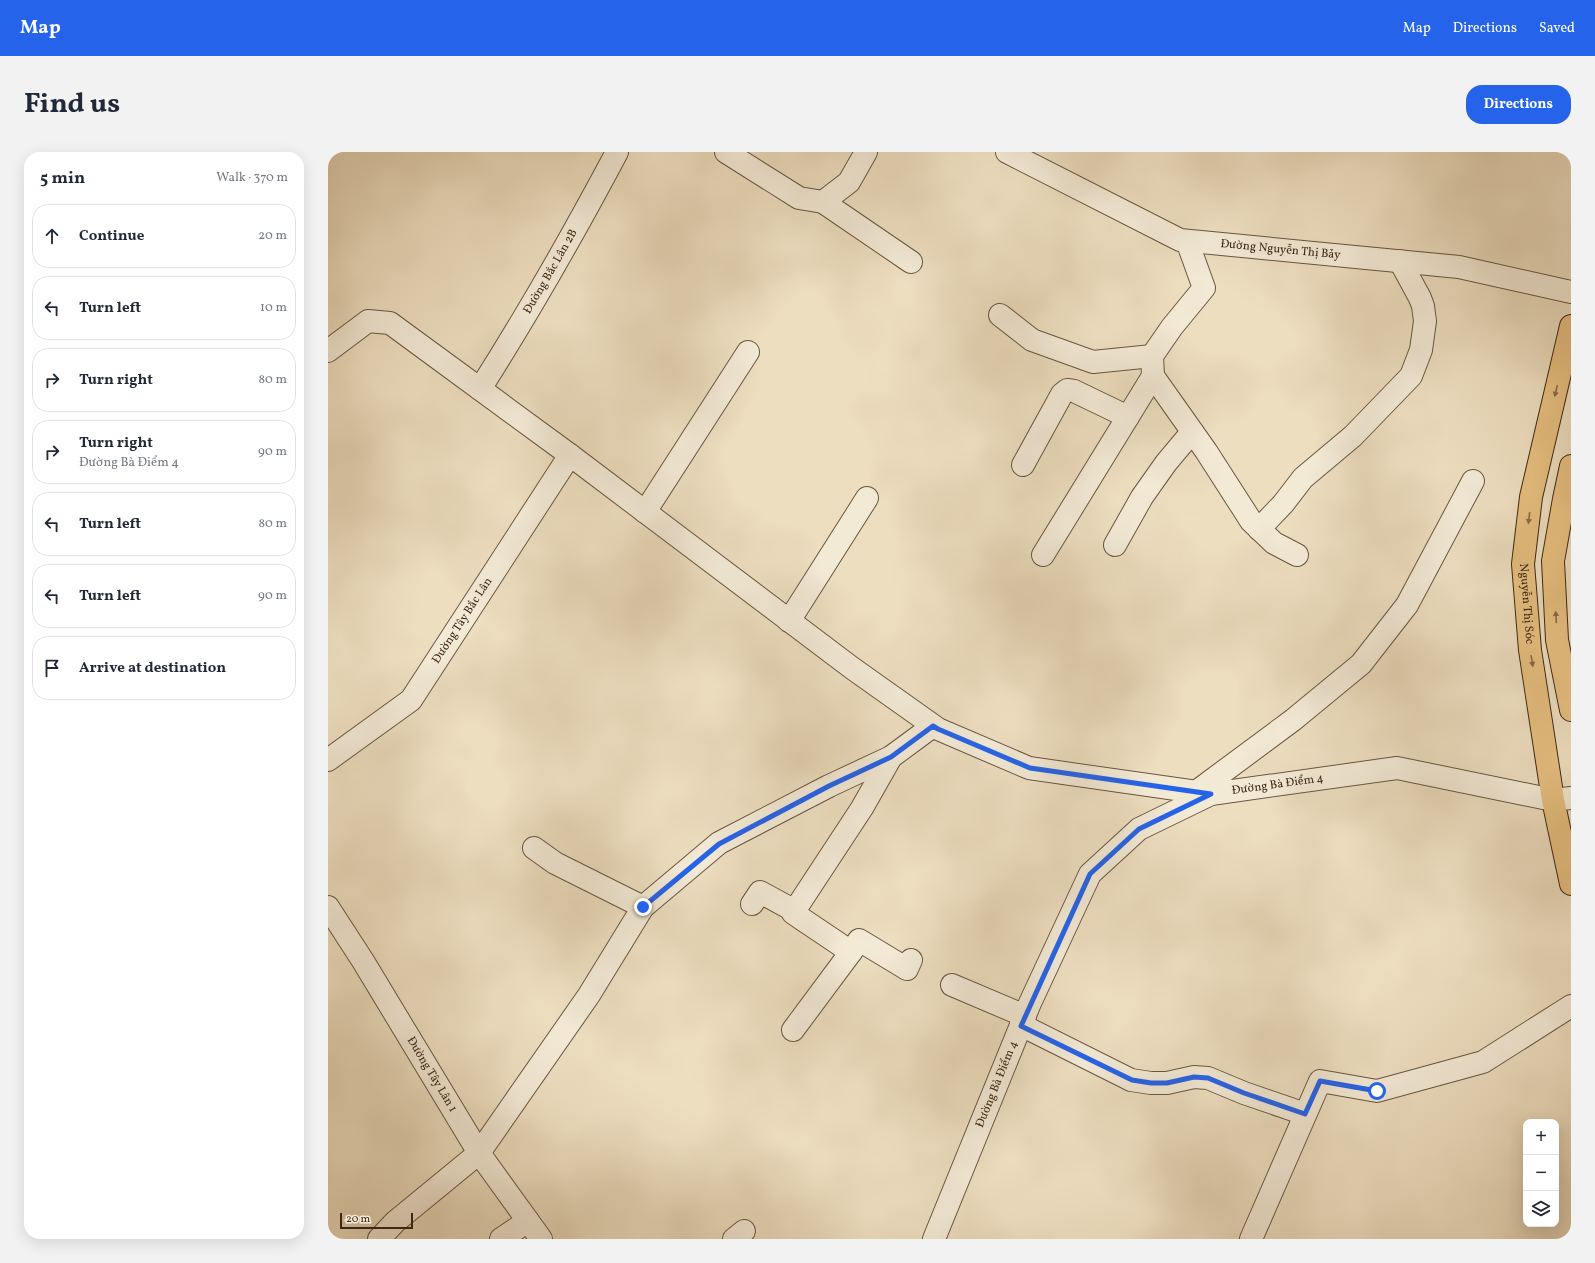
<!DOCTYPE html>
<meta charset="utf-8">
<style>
:root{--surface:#fff;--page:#f2f2f3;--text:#1f2937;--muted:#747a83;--line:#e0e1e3;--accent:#2563eb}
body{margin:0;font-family:Vollkorn,serif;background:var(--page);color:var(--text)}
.controls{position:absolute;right:12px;bottom:12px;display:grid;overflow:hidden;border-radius:8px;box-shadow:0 4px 16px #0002}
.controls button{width:36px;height:36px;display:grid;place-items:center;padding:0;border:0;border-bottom:1px solid var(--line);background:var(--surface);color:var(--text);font:20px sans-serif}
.scale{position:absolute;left:12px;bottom:10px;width:73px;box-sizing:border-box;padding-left:4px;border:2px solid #3d2815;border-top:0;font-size:11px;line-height:14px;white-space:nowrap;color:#3d2815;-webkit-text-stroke:3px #f3ead6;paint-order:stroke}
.stop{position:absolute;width:12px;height:12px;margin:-9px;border:3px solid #2563eb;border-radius:50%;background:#fff}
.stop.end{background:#2563eb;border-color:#fff;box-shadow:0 1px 4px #0008}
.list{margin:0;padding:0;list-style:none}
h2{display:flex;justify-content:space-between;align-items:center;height:52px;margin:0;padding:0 16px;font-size:17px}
h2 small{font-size:13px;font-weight:400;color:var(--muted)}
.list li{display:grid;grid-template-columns:26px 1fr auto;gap:12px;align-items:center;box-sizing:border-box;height:64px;margin:0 8px 8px;padding:0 8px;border:1px solid var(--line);border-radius:16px}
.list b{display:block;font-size:15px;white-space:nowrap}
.list p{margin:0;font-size:13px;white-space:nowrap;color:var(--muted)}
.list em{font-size:13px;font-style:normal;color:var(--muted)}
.icon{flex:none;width:22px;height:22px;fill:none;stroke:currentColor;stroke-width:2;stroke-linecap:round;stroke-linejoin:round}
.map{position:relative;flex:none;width:1243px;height:1087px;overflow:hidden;border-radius:16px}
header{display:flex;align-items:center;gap:24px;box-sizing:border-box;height:56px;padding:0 20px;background:var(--accent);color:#fff}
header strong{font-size:19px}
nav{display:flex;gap:22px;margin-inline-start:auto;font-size:14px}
.intro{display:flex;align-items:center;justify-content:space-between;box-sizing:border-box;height:96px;padding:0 24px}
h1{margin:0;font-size:28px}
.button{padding:10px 18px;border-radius:16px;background:var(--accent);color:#fff;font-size:14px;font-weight:700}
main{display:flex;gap:24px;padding:0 24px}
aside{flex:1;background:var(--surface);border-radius:16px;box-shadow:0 4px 16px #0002}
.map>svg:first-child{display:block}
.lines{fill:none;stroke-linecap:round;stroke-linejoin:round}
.minor-casing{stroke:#695640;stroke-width:24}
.major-casing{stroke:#3d2815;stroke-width:24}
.minor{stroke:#f3ead6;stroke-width:22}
.major{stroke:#e6bf80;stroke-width:22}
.oneway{fill:#896c45}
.route{stroke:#2563eb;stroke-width:5}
.labels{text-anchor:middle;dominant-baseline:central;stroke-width:3;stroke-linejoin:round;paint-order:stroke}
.street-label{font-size:12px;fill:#3d2815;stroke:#f3ead6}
</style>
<header>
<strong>Map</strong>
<nav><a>Map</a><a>Directions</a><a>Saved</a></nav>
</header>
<div class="intro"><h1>Find us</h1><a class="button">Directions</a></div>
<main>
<aside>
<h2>5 min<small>Walk · 370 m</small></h2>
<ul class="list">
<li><svg class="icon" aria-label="ahead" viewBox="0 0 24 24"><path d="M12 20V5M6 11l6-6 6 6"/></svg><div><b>Continue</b></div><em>20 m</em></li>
<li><svg class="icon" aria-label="left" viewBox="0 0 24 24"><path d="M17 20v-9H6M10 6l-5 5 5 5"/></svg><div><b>Turn left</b></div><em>10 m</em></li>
<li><svg class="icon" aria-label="right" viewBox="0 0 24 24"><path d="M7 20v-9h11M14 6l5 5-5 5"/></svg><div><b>Turn right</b></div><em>80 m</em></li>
<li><svg class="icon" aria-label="right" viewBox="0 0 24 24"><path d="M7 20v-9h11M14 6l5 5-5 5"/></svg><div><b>Turn right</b><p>Đường Bà Điểm 4</p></div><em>90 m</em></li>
<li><svg class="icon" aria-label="left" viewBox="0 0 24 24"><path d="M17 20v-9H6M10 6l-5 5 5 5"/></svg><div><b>Turn left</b></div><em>80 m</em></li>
<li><svg class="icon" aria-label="left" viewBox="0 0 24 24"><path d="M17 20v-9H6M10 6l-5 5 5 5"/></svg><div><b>Turn left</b></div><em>90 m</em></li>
<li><svg class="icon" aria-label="arrive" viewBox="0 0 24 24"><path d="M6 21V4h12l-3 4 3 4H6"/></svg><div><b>Arrive at destination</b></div></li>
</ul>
</aside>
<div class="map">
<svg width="1243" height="1087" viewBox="0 0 1243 1087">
<rect width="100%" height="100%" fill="#eddec0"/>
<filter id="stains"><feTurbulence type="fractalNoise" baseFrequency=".005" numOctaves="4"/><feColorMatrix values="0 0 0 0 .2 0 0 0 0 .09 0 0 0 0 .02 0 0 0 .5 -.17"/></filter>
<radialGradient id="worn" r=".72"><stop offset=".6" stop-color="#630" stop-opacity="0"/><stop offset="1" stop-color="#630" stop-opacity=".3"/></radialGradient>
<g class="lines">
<defs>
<g id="minor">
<path d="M 398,0 L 471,46 L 495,50 L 521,30 L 538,0"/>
<path id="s1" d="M 679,0 L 852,88 L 1131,115 L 1243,140"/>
<path d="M 495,50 L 583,110"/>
<path d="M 859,89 L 876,136 L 844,175 L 824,204 L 825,224 L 878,299 L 923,369 L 946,391 L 969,403"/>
<path d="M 672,163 L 704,188 L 765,210 L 824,204"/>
<path d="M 0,199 L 40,169 L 62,171 L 242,303 L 524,516 L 610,577 L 701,616 L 883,642"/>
<path id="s2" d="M 152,237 C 201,160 246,81 289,0"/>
<path d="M 695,313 L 734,242 L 739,238 L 746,239 L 800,265"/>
<path d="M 317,360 L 420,200"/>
<path d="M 931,377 L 955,352 L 975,326 L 1025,284 L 1083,224 L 1093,198 L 1097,169 L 1095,154 L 1092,146 L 1072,109"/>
<path d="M 787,393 L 814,345 L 838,311 L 864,280"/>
<path d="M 715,403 L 825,224"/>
<path d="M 461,469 L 539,346"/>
<path d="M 563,605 L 534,656 L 465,761 L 523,800 L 531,788 L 579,817 L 583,808"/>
<path id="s3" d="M 0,608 L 83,548 L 242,303"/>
<path d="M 868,640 L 965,568 L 1033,512 L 1079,453 L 1145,329"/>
<path d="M 206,696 L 227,711 L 315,755"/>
<path d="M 424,752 L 432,740 L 467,759"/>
<path id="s4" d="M 0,755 L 35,809 L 151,1001 L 213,1087"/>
<path d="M 624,833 L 697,864"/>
<path d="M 693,873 L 803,928 L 823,931 L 839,931 L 866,925 L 880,926 L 916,941 L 977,962"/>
<path d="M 465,878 L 523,800"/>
<path d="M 51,1087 L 67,1070 L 151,1001 L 261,843 L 315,755 L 391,691 L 501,634 L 563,605 L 605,574"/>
<path d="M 173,1087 L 200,1069"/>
<path d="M 406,1087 L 416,1079"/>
<path id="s5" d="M 606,1087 L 702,851 L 762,722 L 811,677 L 883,642 L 1069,616 L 1225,648 L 1243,646"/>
<path d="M 923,1087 L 992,929 L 1049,939 L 1155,910 L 1243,854"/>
</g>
<g id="major">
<path id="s6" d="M 1243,174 L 1203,345 L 1195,412 L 1202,498 L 1225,648 L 1243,732"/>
<path d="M 1243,314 L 1236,347 L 1225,409 L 1229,488 L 1243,558"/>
</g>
</defs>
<!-- minor casing -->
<use href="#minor" class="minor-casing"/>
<!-- major casing -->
<use href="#major" class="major-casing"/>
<!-- minor -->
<use href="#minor" class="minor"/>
<!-- major -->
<use href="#major" class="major"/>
</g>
<!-- one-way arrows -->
<defs><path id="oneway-solid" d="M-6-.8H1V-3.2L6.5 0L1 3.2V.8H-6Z"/></defs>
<g class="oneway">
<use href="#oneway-solid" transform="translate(1228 239) rotate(103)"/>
<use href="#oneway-solid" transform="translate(1201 366) rotate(97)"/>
<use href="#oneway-solid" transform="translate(1228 465) rotate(-93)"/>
<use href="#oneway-solid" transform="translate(1204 509) rotate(81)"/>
</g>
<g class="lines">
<!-- route -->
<path class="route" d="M 315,755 L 391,692 L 501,634 L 563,605 L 605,574 L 610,577 L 702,616 L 883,642 L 811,677 L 762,722 L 693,874 L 804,928 L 823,931 L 839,931 L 866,925 L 880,926 L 916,941 L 977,962 L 992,929 L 1049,939"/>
</g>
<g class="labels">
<!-- street labels -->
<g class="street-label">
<text stroke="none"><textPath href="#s1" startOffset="295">Đường Nguyễn Thị Bảy</textPath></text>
<text stroke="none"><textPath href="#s2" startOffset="137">Đường Bắc Lân 2B</textPath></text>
<text stroke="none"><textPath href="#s6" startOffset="283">Nguyễn Thị Sóc</textPath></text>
<text stroke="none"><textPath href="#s3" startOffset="197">Đường Tây Bắc Lân</textPath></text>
<text stroke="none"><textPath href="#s5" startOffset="611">Đường Bà Điểm 4</textPath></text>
<text stroke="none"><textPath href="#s4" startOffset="197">Đường Tây Lân 1</textPath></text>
<text stroke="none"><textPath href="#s5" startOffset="167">Đường Bà Điểm 4</textPath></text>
</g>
</g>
<rect width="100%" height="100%" filter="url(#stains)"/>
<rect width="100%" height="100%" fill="url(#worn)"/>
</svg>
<div class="controls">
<button>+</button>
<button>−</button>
<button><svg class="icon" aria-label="layers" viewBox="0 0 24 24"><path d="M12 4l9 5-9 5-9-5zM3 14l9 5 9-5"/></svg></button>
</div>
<div class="scale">20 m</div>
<div class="stop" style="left:1049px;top:939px"></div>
<div class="stop end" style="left:315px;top:755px"></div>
</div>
</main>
